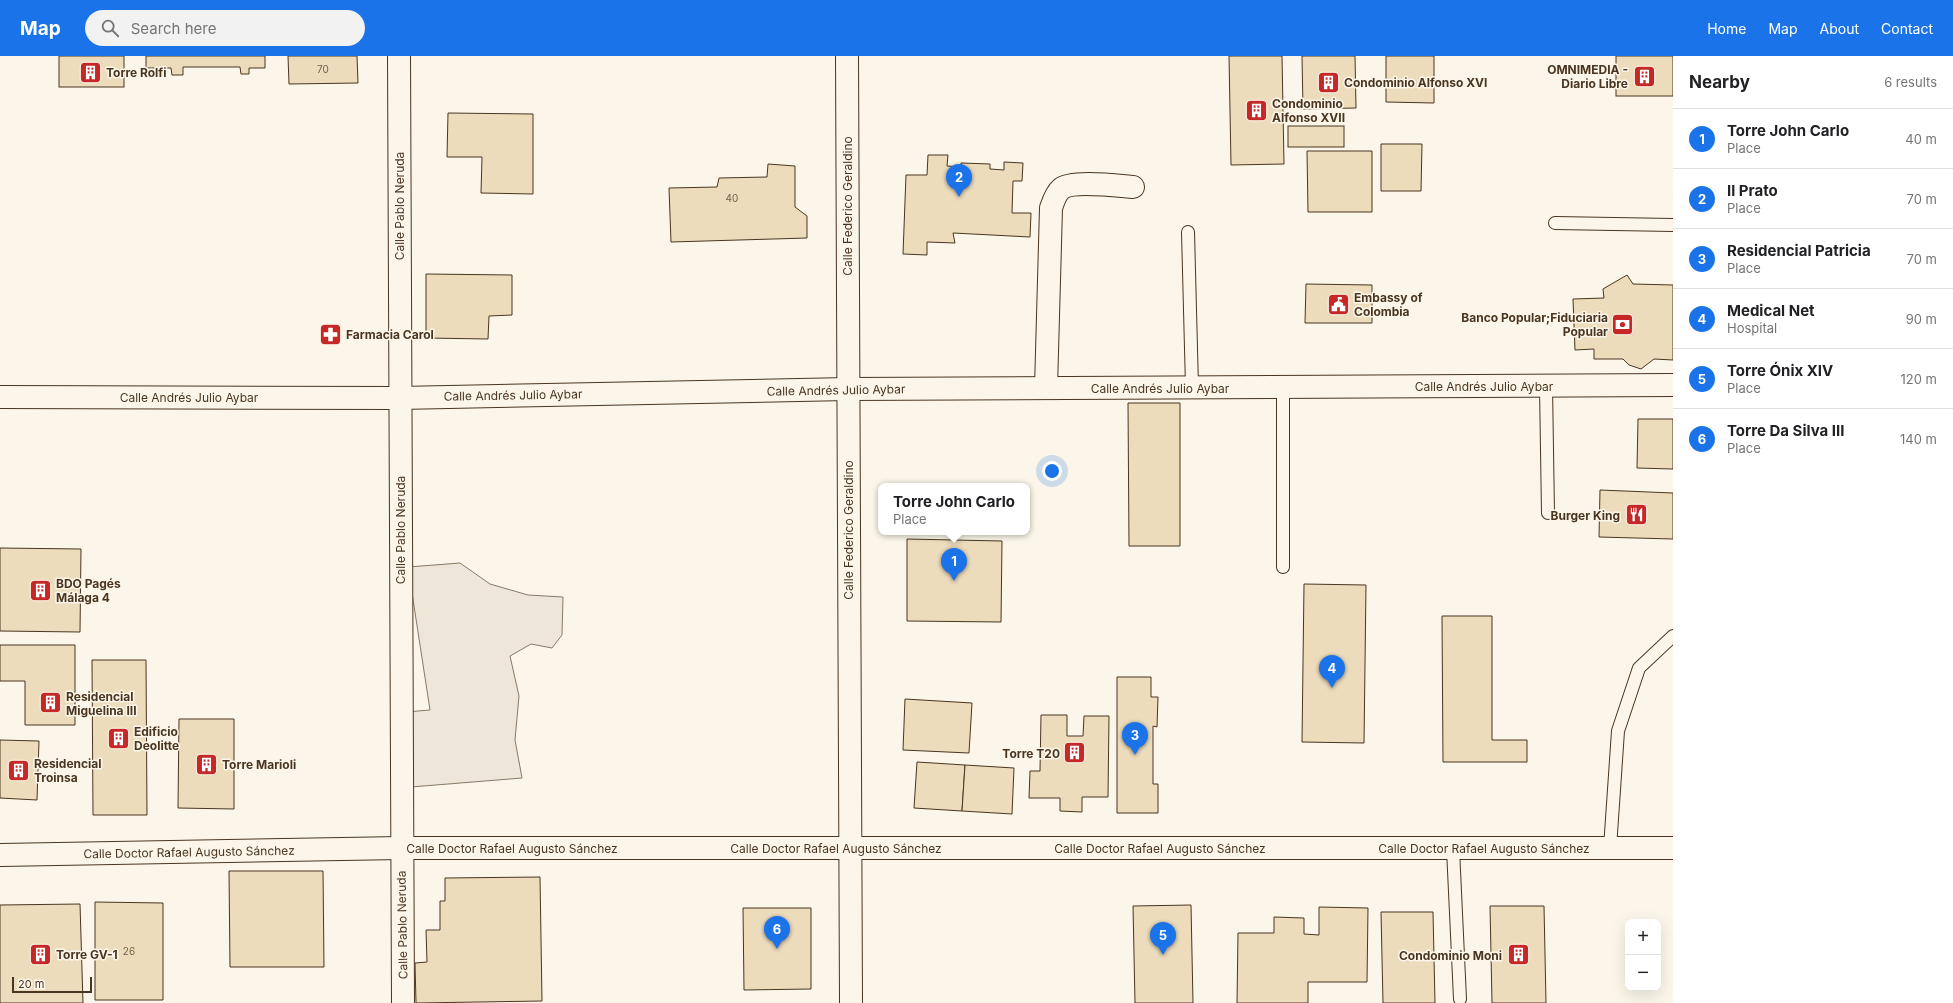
<!DOCTYPE html>
<meta charset="utf-8">
<style>
:root{--surface:#fff;--page:#f2f2f2;--text:#202124;--muted:#757577;--line:#e0e0e0;--accent:#1a73e8}
body{margin:0;font-family:Inter,sans-serif;background:var(--page);color:var(--text)}
.controls{position:absolute;right:12px;bottom:12px;display:grid;overflow:hidden;border-radius:8px;box-shadow:0 4px 16px #0002}
.controls button{width:36px;height:36px;display:grid;place-items:center;padding:0;border:0;border-bottom:1px solid var(--line);background:var(--surface);color:var(--text);font:20px sans-serif}
.scale{position:absolute;left:12px;bottom:10px;width:80px;box-sizing:border-box;padding-left:4px;border:2px solid #4a3520;border-top:0;font-size:11px;line-height:14px;white-space:nowrap;color:#4a3520;-webkit-text-stroke:3px #fbf6e9;paint-order:stroke}
.you{position:absolute;left:1052px;top:415px;width:14px;height:14px;margin:-10px;border:3px solid #fff;border-radius:50%;background:#1a73e8;box-shadow:0 0 0 6px #1a73e833}
.badge{display:grid;place-items:center;width:26px;height:26px;border-radius:50%;background:var(--accent);color:#fff;font-size:13px;font-weight:700}
.pin{position:absolute;translate:-50% -33px;filter:drop-shadow(0 1px 2px #0008)}
.pin::after{content:'';position:absolute;top:21px;width:14px;height:12px;background:inherit;clip-path:polygon(0 0,100% 0,50% 100%)}
.popup{position:absolute;left:878px;top:427px;width:152px;height:52px;box-sizing:border-box;display:grid;place-content:center;border-radius:8px;background:var(--surface);filter:drop-shadow(0 1px 3px #0005);font-size:13px;white-space:nowrap;color:var(--muted)}
.popup b{font-size:15px;color:var(--text)}
.popup::after{content:'';position:absolute;left:50%;top:100%;margin-left:-8px;border:8px solid transparent;border-top-color:var(--surface)}
.list{margin:0;padding:0;list-style:none}
h2{display:flex;justify-content:space-between;align-items:center;height:52px;margin:0;padding:0 16px;font-size:17px}
h2 small{font-size:13px;font-weight:400;color:var(--muted)}
.list li{display:grid;grid-template-columns:26px 1fr auto;gap:12px;align-items:center;box-sizing:border-box;height:60px;padding:0 16px;border-top:1px solid var(--line)}
.list b{display:block;font-size:15px;white-space:nowrap}
.list p{margin:0;font-size:13px;white-space:nowrap;color:var(--muted)}
.list em{font-size:13px;font-style:normal;color:var(--muted)}
.icon{flex:none;width:22px;height:22px;fill:none;stroke:currentColor;stroke-width:2;stroke-linecap:round;stroke-linejoin:round}
.map{position:relative;flex:none;width:1673px;height:947px;overflow:hidden}
header{display:flex;align-items:center;gap:24px;box-sizing:border-box;height:56px;padding:0 20px;background:var(--accent);color:#fff}
header strong{font-size:19px}
nav{display:flex;gap:22px;margin-inline-start:auto;font-size:14px}
.search{width:280px;height:36px;background:var(--page);display:flex;align-items:center;gap:10px;box-sizing:border-box;padding:0 14px;border-radius:22px;color:var(--muted);font-size:15px}
main{display:flex}
aside{flex:1;background:var(--surface)}
.map>svg:first-child{display:block}
.green{fill:#ede6d9;stroke:#887966}
.building{fill:#ecdcbc;stroke:#4a3520}
.lines{fill:none;stroke-linecap:round;stroke-linejoin:round}
.lane-casing{stroke:#4a3520;stroke-width:14}
.street-casing{stroke:#4a3520;stroke-width:24}
.lane{stroke:#fbf6e9;stroke-width:12}
.street{stroke:#fbf6e9;stroke-width:22}
.labels{text-anchor:middle;dominant-baseline:central;stroke-width:3;stroke-linejoin:round;paint-order:stroke}
.number-label{font-size:10px;fill:#725f47}
.poi-label{font-size:12px;font-weight:bold;fill:#4a3520;stroke:#fbf6e9;text-anchor:start}
.street-label{font-size:12px;fill:#4a3520;stroke:#fbf6e9}
</style>
<header>
<strong>Map</strong>
<div class="search"><svg class="icon" aria-label="search" viewBox="0 0 24 24"><circle cx="10" cy="10" r="6"/><path d="M15 15l6 6"/></svg>Search here</div>
<nav><a>Home</a><a>Map</a><a>About</a><a>Contact</a></nav>
</header>
<main>
<div class="map">
<svg width="1673" height="947" viewBox="0 0 1673 947">
<rect width="100%" height="100%" fill="#fbf6e9"/>
<!-- green -->
<path class="green" d="M 460,507 L 490,528 L 528,539 L 563,541 L 562,579 L 552,592 L 531,588 L 510,600 L 519,640 L 515,684 L 522,722 L 411,731 L 406,656 L 430,654 L 408,511 Z"/>
<!-- building -->
<g class="building">
<rect x="59" y="0" width="65" height="31"/>
<path d="M 146,0 L 265,0 L 265,12 L 249,12 L 249,18 L 241,18 L 240,11 L 183,11 L 183,19 L 172,19 L 171,12 L 146,12 Z"/>
<path d="M 288,0 L 357,0 L 358,27 L 289,28 Z"/>
<path d="M 1229,0 L 1282,0 L 1284,108 L 1231,109 Z"/>
<path d="M 1302,0 L 1355,0 L 1356,52 L 1303,53 Z"/>
<path d="M 1386,0 L 1434,0 L 1434,47 L 1386,46 Z"/>
<rect x="1616" y="0" width="57" height="40"/>
<path d="M 448,57 L 533,58 L 533,138 L 481,137 L 482,101 L 447,101 Z"/>
<rect x="1288" y="70" width="56" height="21"/>
<path d="M 1381,88 L 1422,88 L 1421,135 L 1381,135 Z"/>
<path d="M 1307,95 L 1372,95 L 1372,156 L 1308,156 Z"/>
<path d="M 928,99 L 948,99 L 947,110 L 961,111 L 961,107 L 990,108 L 990,113 L 1004,114 L 1004,106 L 1023,107 L 1022,125 L 1013,125 L 1012,157 L 1031,157 L 1030,181 L 953,177 L 955,187 L 927,186 L 927,199 L 903,198 L 906,119 L 927,119 Z"/>
<path d="M 768,108 L 795,110 L 795,151 L 807,160 L 807,182 L 671,186 L 669,132 L 717,131 L 719,122 L 767,121 Z"/>
<path d="M 426,218 L 512,219 L 512,259 L 489,260 L 488,283 L 426,282 Z"/>
<path d="M 1627,219 L 1633,228 L 1673,229 L 1673,304 L 1654,303 L 1641,313 L 1629,309 L 1623,303 L 1594,303 L 1594,293 L 1575,294 L 1573,243 L 1604,242 L 1603,233 Z"/>
<path d="M 1306,228 L 1372,229 L 1372,267 L 1305,267 Z"/>
<path d="M 1128,347 L 1180,347 L 1180,490 L 1129,490 Z"/>
<path d="M 1638,363 L 1673,363 L 1673,413 L 1637,412 Z"/>
<path d="M 1600,434 L 1673,437 L 1673,483 L 1599,481 Z"/>
<path d="M 907,483 L 1002,485 L 1001,566 L 907,565 Z"/>
<path d="M 0,492 L 81,493 L 80,576 L 0,575 Z"/>
<path d="M 1304,528 L 1366,529 L 1364,687 L 1302,686 Z"/>
<path d="M 1442,560 L 1492,560 L 1492,684 L 1527,684 L 1527,706 L 1443,706 Z"/>
<path d="M 0,589 L 75,589 L 75,669 L 25,669 L 25,625 L 0,625 Z"/>
<path d="M 92,604 L 146,604 L 147,759 L 93,759 Z"/>
<path d="M 1117,621 L 1151,621 L 1151,641 L 1158,641 L 1157,671 L 1153,670 L 1153,728 L 1158,728 L 1158,757 L 1117,757 Z"/>
<path d="M 905,643 L 972,647 L 969,697 L 903,694 Z"/>
<path d="M 1041,659 L 1067,659 L 1067,680 L 1083,680 L 1084,660 L 1109,660 L 1108,741 L 1082,741 L 1082,756 L 1060,755 L 1060,742 L 1029,742 L 1030,715 L 1040,715 Z"/>
<path d="M 179,663 L 234,663 L 234,753 L 178,752 Z"/>
<path d="M 0,684 L 39,685 L 37,744 L 0,742 Z"/>
<path d="M 917,706 L 965,709 L 962,755 L 914,752 Z"/>
<path d="M 965,709 L 1014,712 L 1012,758 L 962,755 Z"/>
<path d="M 229,815 L 323,815 L 324,911 L 230,911 Z"/>
<path d="M 540,821 L 542,945 L 416,947 L 415,907 L 427,906 L 426,874 L 440,874 L 440,845 L 445,845 L 445,822 Z"/>
<path d="M 95,846 L 163,847 L 163,944 L 95,944 Z"/>
<path d="M 80,848 L 83,947 L 0,947 L 0,849 Z"/>
<path d="M 1191,849 L 1193,947 L 1135,947 L 1133,850 Z"/>
<path d="M 1490,850 L 1544,850 L 1546,947 L 1492,947 Z"/>
<path d="M 1319,851 L 1368,852 L 1367,926 L 1308,926 L 1308,947 L 1237,947 L 1238,877 L 1274,877 L 1274,861 L 1304,862 L 1304,878 L 1319,879 Z"/>
<path d="M 743,852 L 811,852 L 811,933 L 744,934 Z"/>
<path d="M 1381,856 L 1433,856 L 1435,947 L 1383,947 Z"/>
</g>
<g class="lines">
<defs>
<g id="lane">
<path d="M 1555,167 L 1673,169"/>
<path d="M 1188,176 L 1192,331"/>
<path d="M 1546,330 L 1548,457"/>
<path d="M 1283,331 L 1283,511"/>
<path d="M 1610,792 L 1618,675 L 1639,612 L 1673,580"/>
<path d="M 1453,793 L 1460,943"/>
</g>
<g id="street">
<path d="M 399,0 L 403,947"/>
<path d="M 847,0 L 851,947"/>
<path d="M 1046,332 L 1051,152 C 1053,146 1056,137 1061,133 C 1072,124 1119,130 1133,131"/>
<path d="M 0,341 L 399,342 L 848,333 L 1673,329"/>
<path d="M 0,799 L 401,792 L 1673,792"/>
</g>
</defs>
<!-- lane casing -->
<use href="#lane" class="lane-casing"/>
<!-- street casing -->
<use href="#street" class="street-casing"/>
<!-- lane -->
<use href="#lane" class="lane"/>
<!-- street -->
<use href="#street" class="street"/>
</g>
<!-- icons -->
<defs>
<symbol id="building-square" viewBox="-11 -11 22 22"><rect x="-9" y="-9" width="18" height="18" rx="4" fill="#c62828" stroke="#fbf6e9"/><path d="M-4-6H4V6H1V3H-1V6H-4ZM-2.5-4.3h1.7v1.8h-1.7ZM.8-4.3h1.7v1.8H.8ZM-2.5-1h1.7V.8h-1.7ZM.8-1h1.7V.8H.8Z" fill="#fff"/></symbol>
<symbol id="civic-square" viewBox="-11 -11 22 22"><rect x="-9" y="-9" width="18" height="18" rx="4" fill="#c62828" stroke="#fbf6e9"/><path d="M-.6-6.5H3V-4.5H.6V-3L4-1V1h2V6H-6V1h2V-1L-.6-3ZM-1.2 2.5V6h2.4V2.5Z" fill="#fff"/></symbol>
<symbol id="bank-square" viewBox="-11 -11 22 22"><rect x="-9" y="-9" width="18" height="18" rx="4" fill="#c62828" stroke="#fbf6e9"/><path d="M-6-4H6V4H-6ZM0-2.3a2.3 2.3 0 1 0 0 4.6a2.3 2.3 0 1 0 0-4.6Z" fill="#fff"/></symbol>
<symbol id="pharmacy-square" viewBox="-11 -11 22 22"><rect x="-9" y="-9" width="18" height="18" rx="4" fill="#c62828" stroke="#fbf6e9"/><path d="M-2-6h4v4h4v4h-4v4h-4v-4h-4v-4h4Z" fill="#fff"/></symbol>
<symbol id="restaurant-square" viewBox="-11 -11 22 22"><rect x="-9" y="-9" width="18" height="18" rx="4" fill="#c62828" stroke="#fbf6e9"/><path d="M-5-6h1v4h1v-4h1v4h1v-4h1v5L-1.5 .5V6h-2V.5L-5-1ZM5-6V6H3V1.5H1.5Q1.5-4 5-6Z" fill="#fff"/></symbol>
</defs>
<g fill-rule="evenodd">
<use href="#building-square" x="78" y="4" width="25" height="25"/>
<use href="#building-square" x="1632" y="8" width="25" height="25"/>
<use href="#building-square" x="1316" y="14" width="25" height="25"/>
<use href="#building-square" x="1244" y="42" width="25" height="25"/>
<use href="#civic-square" x="1326" y="236" width="25" height="25"/>
<use href="#bank-square" x="1610" y="256" width="25" height="25"/>
<use href="#pharmacy-square" x="318" y="266" width="25" height="25"/>
<use href="#restaurant-square" x="1624" y="446" width="25" height="25"/>
<use href="#building-square" x="28" y="522" width="25" height="25"/>
<use href="#building-square" x="38" y="634" width="25" height="25"/>
<use href="#building-square" x="106" y="670" width="25" height="25"/>
<use href="#building-square" x="1062" y="684" width="25" height="25"/>
<use href="#building-square" x="194" y="696" width="25" height="25"/>
<use href="#building-square" x="6" y="702" width="25" height="25"/>
<use href="#building-square" x="28" y="886" width="25" height="25"/>
<use href="#building-square" x="1506" y="886" width="25" height="25"/>
</g>
<g class="labels">
<!-- number labels -->
<g class="number-label">
<text x="323" y="13">70</text>
<text x="732" y="142">40</text>
<text x="129" y="895">26</text>
</g>
<!-- poi labels -->
<g class="poi-label">
<text x="1628" y="13" text-anchor="end">OMNIMEDIA -<tspan x="1628" dy="14">Diario Libre</tspan></text>
<text x="106" y="16">Torre Rolfi</text>
<text x="1344" y="26">Condominio Alfonso XVI</text>
<text x="1272" y="47">Condominio<tspan x="1272" dy="14">Alfonso XVII</tspan></text>
<text x="1354" y="241">Embassy of<tspan x="1354" dy="14">Colombia</tspan></text>
<text x="1608" y="261" text-anchor="end">Banco Popular;Fiduciaria<tspan x="1608" dy="14">Popular</tspan></text>
<text x="346" y="278">Farmacia Carol</text>
<text x="1620" y="459" text-anchor="end">Burger King</text>
<text x="56" y="527">BDO Pagés<tspan x="56" dy="14">Málaga 4</tspan></text>
<text x="66" y="640">Residencial<tspan x="66" dy="14">Miguelina III</tspan></text>
<text x="134" y="675">Edificio<tspan x="134" dy="14">Deolitte</tspan></text>
<text x="1060" y="697" text-anchor="end">Torre T20</text>
<text x="34" y="707">Residencial<tspan x="34" dy="14">Troinsa</tspan></text>
<text x="222" y="708">Torre Marioli</text>
<text x="56" y="898">Torre GV-1</text>
<text x="1502" y="899" text-anchor="end">Condominio Moni</text>
</g>
<!-- street labels -->
<g class="street-label">
<text transform="translate(399 150) rotate(-90)">Calle Pablo Neruda</text>
<text transform="translate(847 150) rotate(-90)">Calle Federico Geraldino</text>
<text x="1484" y="330">Calle Andrés Julio Aybar</text>
<text x="1160" y="332">Calle Andrés Julio Aybar</text>
<text transform="translate(836 334) rotate(-1)">Calle Andrés Julio Aybar</text>
<text transform="translate(513 339) rotate(-1)">Calle Andrés Julio Aybar</text>
<text x="189" y="341">Calle Andrés Julio Aybar</text>
<text transform="translate(400 474) rotate(-90)">Calle Pablo Neruda</text>
<text transform="translate(848 474) rotate(-90)">Calle Federico Geraldino</text>
<text x="512" y="792">Calle Doctor Rafael Augusto Sánchez</text>
<text x="836" y="792">Calle Doctor Rafael Augusto Sánchez</text>
<text x="1160" y="792">Calle Doctor Rafael Augusto Sánchez</text>
<text x="1484" y="792">Calle Doctor Rafael Augusto Sánchez</text>
<text transform="translate(189 796) rotate(-1)">Calle Doctor Rafael Augusto Sánchez</text>
<text transform="translate(402 869) rotate(-91)">Calle Pablo Neruda</text>
</g>
</g>
</svg>
<div class="controls">
<button>+</button>
<button>−</button>
</div>
<div class="scale">20 m</div>
<div class="you"></div>
<div class="pin badge" style="left:954px;top:525px">1</div>
<div class="popup"><b>Torre John Carlo</b>Place</div>
<div class="pin badge" style="left:959px;top:141px">2</div>
<div class="pin badge" style="left:1135px;top:699px">3</div>
<div class="pin badge" style="left:1332px;top:632px">4</div>
<div class="pin badge" style="left:1163px;top:899px">5</div>
<div class="pin badge" style="left:777px;top:893px">6</div>
</div>
<aside>
<h2>Nearby<small>6 results</small></h2>
<ul class="list">
<li><span class="badge">1</span><div><b>Torre John Carlo</b><p>Place</p></div><em>40 m</em></li>
<li><span class="badge">2</span><div><b>Il Prato</b><p>Place</p></div><em>70 m</em></li>
<li><span class="badge">3</span><div><b>Residencial Patricia</b><p>Place</p></div><em>70 m</em></li>
<li><span class="badge">4</span><div><b>Medical Net</b><p>Hospital</p></div><em>90 m</em></li>
<li><span class="badge">5</span><div><b>Torre Ónix XIV</b><p>Place</p></div><em>120 m</em></li>
<li><span class="badge">6</span><div><b>Torre Da Silva III</b><p>Place</p></div><em>140 m</em></li>
</ul>
</aside>
</main>
